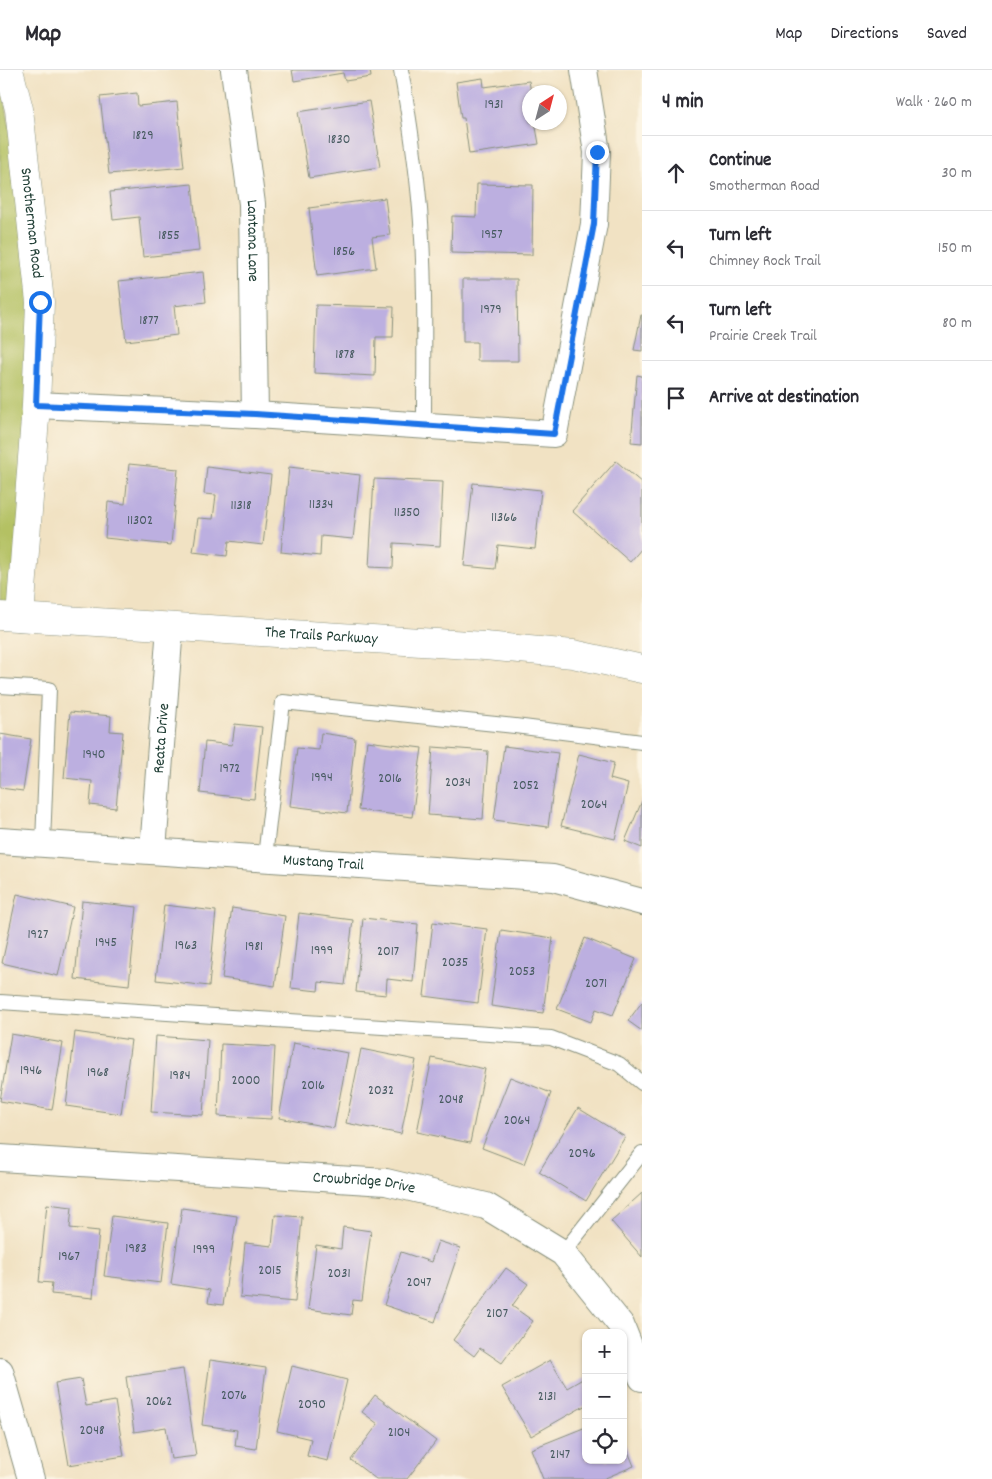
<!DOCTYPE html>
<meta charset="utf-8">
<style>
:root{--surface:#fff;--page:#f7f7f7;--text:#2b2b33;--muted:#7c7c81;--line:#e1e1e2}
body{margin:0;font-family:Dekko,sans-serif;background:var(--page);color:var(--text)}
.controls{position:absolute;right:15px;bottom:15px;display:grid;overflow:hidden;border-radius:10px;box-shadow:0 1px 4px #0004}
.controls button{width:45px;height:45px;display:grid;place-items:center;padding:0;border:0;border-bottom:1px solid var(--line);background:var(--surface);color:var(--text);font:25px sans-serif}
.compass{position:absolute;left:522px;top:15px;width:45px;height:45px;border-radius:50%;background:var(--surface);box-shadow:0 1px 4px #0004;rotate:36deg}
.stop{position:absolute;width:15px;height:15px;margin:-11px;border:4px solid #1a73e8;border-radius:50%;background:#fff}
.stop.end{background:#1a73e8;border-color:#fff;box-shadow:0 1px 5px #0008}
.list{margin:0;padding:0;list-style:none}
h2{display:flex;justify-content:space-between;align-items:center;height:65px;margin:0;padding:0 20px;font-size:21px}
h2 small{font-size:16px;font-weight:400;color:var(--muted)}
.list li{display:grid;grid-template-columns:32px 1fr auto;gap:15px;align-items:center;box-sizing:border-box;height:75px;padding:0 20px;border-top:1px solid var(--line)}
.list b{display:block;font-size:19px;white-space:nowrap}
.list p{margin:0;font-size:16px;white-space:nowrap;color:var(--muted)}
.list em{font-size:16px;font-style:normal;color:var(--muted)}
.icon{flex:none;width:28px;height:28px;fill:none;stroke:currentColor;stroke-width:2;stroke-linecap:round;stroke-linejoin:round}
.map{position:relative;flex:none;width:642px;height:1409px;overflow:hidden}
header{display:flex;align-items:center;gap:30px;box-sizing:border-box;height:70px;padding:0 25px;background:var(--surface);border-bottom:1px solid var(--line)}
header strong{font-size:24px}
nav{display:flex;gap:28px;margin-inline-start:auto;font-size:18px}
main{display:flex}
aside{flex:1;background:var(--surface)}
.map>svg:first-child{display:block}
.green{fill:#b4c163;stroke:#6a7f4c}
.building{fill:#bcafe0}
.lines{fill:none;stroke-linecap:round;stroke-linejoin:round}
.service-casing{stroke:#88907c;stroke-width:16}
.minor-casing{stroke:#88907c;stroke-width:28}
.tertiary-casing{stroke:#88907c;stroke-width:29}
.service{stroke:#fff;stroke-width:14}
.minor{stroke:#fff;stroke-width:26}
.tertiary{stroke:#fff;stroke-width:28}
.route{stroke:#1a73e8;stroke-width:6}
.labels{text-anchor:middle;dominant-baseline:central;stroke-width:5;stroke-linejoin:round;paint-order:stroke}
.number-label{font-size:14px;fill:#465a5f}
.street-label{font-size:16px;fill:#1f3d34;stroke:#fcf5e5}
</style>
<header>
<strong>Map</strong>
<nav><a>Map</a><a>Directions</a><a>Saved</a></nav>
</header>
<main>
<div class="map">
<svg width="642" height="1409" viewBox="0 0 642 1409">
<rect width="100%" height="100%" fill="#fcf5e5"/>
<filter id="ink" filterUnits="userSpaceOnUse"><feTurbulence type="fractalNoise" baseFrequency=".02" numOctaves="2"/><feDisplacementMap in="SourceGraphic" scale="10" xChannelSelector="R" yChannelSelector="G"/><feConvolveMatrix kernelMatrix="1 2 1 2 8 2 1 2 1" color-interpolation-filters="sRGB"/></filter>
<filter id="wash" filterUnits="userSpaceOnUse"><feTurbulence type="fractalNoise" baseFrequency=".0096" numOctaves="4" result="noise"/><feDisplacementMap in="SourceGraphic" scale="20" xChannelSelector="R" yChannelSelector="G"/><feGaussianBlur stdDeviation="1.12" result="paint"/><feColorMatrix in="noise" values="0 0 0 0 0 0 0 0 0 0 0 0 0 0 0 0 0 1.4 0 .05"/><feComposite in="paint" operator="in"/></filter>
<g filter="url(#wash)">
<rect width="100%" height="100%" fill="#f1e2c3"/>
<!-- green -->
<path class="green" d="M 0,0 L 40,232 L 20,547 L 0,546 Z"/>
<g id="blocks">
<!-- building -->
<g class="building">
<path d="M 292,0 L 370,0 L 371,7 L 345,11 L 343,3 L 294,11 Z"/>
<path d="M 483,8 L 484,17 L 529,11 L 531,22 L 530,22 L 530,52 L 535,52 L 539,74 L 469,84 L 464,48 L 461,48 L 456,12 Z"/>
<path d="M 137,23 L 138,36 L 177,32 L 184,97 L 109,104 L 100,27 Z"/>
<path d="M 369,31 L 380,97 L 309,108 L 298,42 Z"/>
<path d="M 192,114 L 199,181 L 143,187 L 139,147 L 113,150 L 110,122 Z"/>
<path d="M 477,114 L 533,115 L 532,185 L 451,183 L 452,146 L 476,147 Z"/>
<path d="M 385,128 L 390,165 L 372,167 L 376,198 L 317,206 L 309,138 Z"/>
<path d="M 203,202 L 206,232 L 174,236 L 177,265 L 126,271 L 119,211 Z"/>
<path d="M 463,209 L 517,209 L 518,291 L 477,291 L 477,272 L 463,272 Z"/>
<path d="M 316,235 L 394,237 L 393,267 L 376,267 L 375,306 L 314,303 Z"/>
<path d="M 641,245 L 642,245 L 642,281 L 634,280 Z"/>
<path d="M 637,305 L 642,306 L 642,373 L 631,372 Z"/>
<path d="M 616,391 L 642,413 L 642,478 L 630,492 L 572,441 Z"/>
<path d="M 129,394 L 178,399 L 171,475 L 105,468 L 108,432 L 125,434 Z"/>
<path d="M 207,397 L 271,405 L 263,475 L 229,471 L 227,486 L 193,482 L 198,448 L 213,449 L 216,425 L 204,424 Z"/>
<path d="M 289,397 L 360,405 L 353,469 L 321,466 L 320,486 L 281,482 Z"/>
<path d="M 374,409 L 443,412 L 440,476 L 394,473 L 393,498 L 369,497 Z"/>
<path d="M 473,413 L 541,420 L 535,479 L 498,475 L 495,499 L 464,496 Z"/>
<path d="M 70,642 L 111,646 L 110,661 L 123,662 L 116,738 L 90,735 L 92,711 L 64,708 Z"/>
<path d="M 235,654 L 262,657 L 254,729 L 200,723 L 205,672 L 232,675 Z"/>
<path d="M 321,663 L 355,668 L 347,743 L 290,736 L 297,678 L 319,680 Z"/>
<path d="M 0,664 L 31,669 L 23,721 L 0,718 Z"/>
<path d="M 367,671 L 422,678 L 412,747 L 358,740 Z"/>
<path d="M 504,676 L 558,683 L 548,757 L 494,750 Z"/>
<path d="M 433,677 L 488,681 L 483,749 L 428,745 Z"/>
<path d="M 579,684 L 614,693 L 610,709 L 628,714 L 615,769 L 561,756 Z"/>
<path d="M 642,731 L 642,778 L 625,771 Z"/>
<path d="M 17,824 L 73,837 L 58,906 L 2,893 Z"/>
<path d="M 82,831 L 137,837 L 129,915 L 75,909 Z"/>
<path d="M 164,835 L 216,841 L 209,916 L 156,910 Z"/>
<path d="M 232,838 L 285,846 L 275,916 L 222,908 Z"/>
<path d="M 299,843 L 353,850 L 345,915 L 319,912 L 318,921 L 291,918 Z"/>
<path d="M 363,848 L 418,854 L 413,912 L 387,909 L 386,925 L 356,922 Z"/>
<path d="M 433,852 L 487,859 L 478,933 L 424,926 Z"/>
<path d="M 501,860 L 553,868 L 543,943 L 491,936 Z"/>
<path d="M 585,868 L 636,889 L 613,945 L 596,939 L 591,952 L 557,939 Z"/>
<path d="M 642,932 L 642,961 L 628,951 Z"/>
<path d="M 75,962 L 131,970 L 121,1044 L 66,1036 Z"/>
<path d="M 11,964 L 63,973 L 52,1040 L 0,1031 Z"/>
<path d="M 156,966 L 208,970 L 203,1045 L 151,1042 Z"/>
<path d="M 293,973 L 348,983 L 334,1058 L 279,1048 Z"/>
<path d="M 221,974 L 275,977 L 271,1049 L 218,1046 Z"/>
<path d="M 361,979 L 416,990 L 401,1064 L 346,1053 Z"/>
<path d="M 432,988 L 485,999 L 470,1073 L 417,1062 Z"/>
<path d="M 510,1007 L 551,1023 L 524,1094 L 482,1078 Z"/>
<path d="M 578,1038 L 625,1067 L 586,1131 L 539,1102 Z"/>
<path d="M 642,1123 L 642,1187 L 611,1151 Z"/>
<path d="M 47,1134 L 72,1137 L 70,1158 L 99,1161 L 93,1228 L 51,1224 L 52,1213 L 39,1212 Z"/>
<path d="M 182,1138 L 237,1146 L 223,1235 L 208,1233 L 210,1220 L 171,1214 Z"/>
<path d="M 275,1145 L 302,1147 L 295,1232 L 240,1227 L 245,1173 L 272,1176 Z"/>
<path d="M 112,1146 L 168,1153 L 161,1213 L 104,1206 Z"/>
<path d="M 343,1157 L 371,1161 L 362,1231 L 353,1230 L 351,1245 L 308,1239 L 316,1175 L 341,1179 Z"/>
<path d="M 438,1171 L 460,1178 L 435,1252 L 384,1235 L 401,1182 L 431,1192 Z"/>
<path d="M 506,1198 L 528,1214 L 512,1236 L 533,1251 L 502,1293 L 480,1278 L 474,1286 L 453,1270 Z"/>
<path d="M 210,1290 L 266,1298 L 256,1379 L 235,1376 L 237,1360 L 202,1355 Z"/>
<path d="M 550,1290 L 567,1318 L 586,1307 L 586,1335 L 531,1366 L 502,1317 Z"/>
<path d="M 292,1296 L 347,1310 L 328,1391 L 307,1386 L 311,1369 L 277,1361 Z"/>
<path d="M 183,1299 L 196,1386 L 171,1389 L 166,1357 L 134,1362 L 126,1307 Z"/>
<path d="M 81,1309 L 86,1336 L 115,1331 L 124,1386 L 69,1395 L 55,1313 Z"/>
<path d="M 375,1325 L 436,1371 L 407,1409 L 376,1409 L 351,1390 L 378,1354 L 362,1342 Z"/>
<path d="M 586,1357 L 586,1390 L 623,1390 L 623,1375 L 625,1374 L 634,1396 L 603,1409 L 543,1409 L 531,1379 Z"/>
</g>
</g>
</g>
<g filter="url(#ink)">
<use href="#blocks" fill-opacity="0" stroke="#88907c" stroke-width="1"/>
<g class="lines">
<defs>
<g id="service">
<path d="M 401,0 C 409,46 416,93 420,139 C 426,211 424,284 424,356"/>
<path d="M 0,616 L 49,619 L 43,773"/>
<path d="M 265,787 L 283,632 L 515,656 L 642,672"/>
<path d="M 0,932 L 551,968 L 619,994 L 642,1013"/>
<path d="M 563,1183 L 642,1083"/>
</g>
<g id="minor">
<path id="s1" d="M 234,0 L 252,134 L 255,345"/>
<path d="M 36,335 L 255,345 L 554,364 L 594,154 L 597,82 L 584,0"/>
<path id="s2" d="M 0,771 L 553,808 L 642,832"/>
<path id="s3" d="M 153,780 L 170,557"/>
<path id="s4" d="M 0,1088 L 386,1112 L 486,1136 L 563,1183 L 621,1255 L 642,1308"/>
<path d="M 0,1301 L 31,1409"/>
</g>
<g id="tertiary">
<path id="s5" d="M 9,0 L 19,39 L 40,232 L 36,335 L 20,547"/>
<path id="s6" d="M 0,546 L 485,576 L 573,584 L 642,599"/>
</g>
</defs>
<!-- service casing -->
<use href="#service" class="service-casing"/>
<!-- minor casing -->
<use href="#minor" class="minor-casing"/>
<!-- tertiary casing -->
<use href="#tertiary" class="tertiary-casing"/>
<!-- service -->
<use href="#service" class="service"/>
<!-- minor -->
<use href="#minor" class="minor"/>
<!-- tertiary -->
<use href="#tertiary" class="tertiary"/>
</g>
</g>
<g class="lines" filter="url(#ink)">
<!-- route -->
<path class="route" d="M 40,232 L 36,335 L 255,344 L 554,364 L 594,154 L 597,82"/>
</g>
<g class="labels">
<!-- number labels -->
<g class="number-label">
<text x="494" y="35">1931</text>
<text x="143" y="66">1829</text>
<text x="339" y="70">1830</text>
<text x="492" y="165">1957</text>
<text x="169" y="166">1855</text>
<text x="344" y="182">1856</text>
<text x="491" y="240">1979</text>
<text x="149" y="251">1877</text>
<text x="345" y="285">1878</text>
<text x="321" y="435">11334</text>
<text x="241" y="436">11318</text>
<text x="407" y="443">11350</text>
<text x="504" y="448">11366</text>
<text x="140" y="451">11302</text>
<text x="94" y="685">1940</text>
<text x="230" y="699">1972</text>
<text x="322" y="708">1994</text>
<text x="390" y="709">2016</text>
<text x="458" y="713">2034</text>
<text x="526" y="716">2052</text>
<text x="594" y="735">2064</text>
<text x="38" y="865">1927</text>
<text x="106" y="873">1945</text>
<text x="186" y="876">1963</text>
<text x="254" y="877">1981</text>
<text x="322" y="881">1999</text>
<text x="388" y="882">2017</text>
<text x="455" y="893">2035</text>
<text x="522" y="902">2053</text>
<text x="596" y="914">2071</text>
<text x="31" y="1001">1946</text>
<text x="98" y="1003">1968</text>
<text x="180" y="1006">1984</text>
<text x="246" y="1011">2000</text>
<text x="313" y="1016">2016</text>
<text x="381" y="1021">2032</text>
<text x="451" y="1030">2048</text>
<text x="517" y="1051">2064</text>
<text x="582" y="1084">2096</text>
<text x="136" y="1179">1983</text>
<text x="204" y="1180">1999</text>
<text x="69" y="1187">1967</text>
<text x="270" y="1201">2015</text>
<text x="339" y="1204">2031</text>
<text x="419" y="1213">2047</text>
<text x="497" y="1244">2107</text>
<text x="234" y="1326">2076</text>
<text x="547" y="1327">2131</text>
<text x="159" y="1332">2062</text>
<text x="312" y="1335">2090</text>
<text x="92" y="1361">2048</text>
<text x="399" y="1363">2104</text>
<text x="560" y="1385">2147</text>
</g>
<!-- street labels -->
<g class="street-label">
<text stroke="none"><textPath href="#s5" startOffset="155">Smotherman Road</textPath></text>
<text stroke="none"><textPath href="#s1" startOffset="172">Lantana Lane</textPath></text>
<text stroke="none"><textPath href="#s6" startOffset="322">The Trails Parkway</textPath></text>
<text stroke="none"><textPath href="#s3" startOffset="112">Reata Drive</textPath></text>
<text stroke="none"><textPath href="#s2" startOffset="324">Mustang Trail</textPath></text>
<text stroke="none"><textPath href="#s4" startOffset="365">Crowbridge Drive</textPath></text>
</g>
</g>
</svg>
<div class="controls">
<button>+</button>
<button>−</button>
<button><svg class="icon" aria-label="locate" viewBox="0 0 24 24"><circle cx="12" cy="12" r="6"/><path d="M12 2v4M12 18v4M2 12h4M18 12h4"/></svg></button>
</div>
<svg class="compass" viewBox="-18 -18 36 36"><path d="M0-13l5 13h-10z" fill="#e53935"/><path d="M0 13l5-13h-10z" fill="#7c7c81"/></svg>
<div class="stop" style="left:40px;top:232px"></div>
<div class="stop end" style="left:597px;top:82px"></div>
</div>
<aside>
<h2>4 min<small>Walk · 260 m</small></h2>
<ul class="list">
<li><svg class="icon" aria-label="ahead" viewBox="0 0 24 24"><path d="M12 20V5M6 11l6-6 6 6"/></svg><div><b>Continue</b><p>Smotherman Road</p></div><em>30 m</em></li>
<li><svg class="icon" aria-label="left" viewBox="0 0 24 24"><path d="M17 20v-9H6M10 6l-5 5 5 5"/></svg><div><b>Turn left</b><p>Chimney Rock Trail</p></div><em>150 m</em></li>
<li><svg class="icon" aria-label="left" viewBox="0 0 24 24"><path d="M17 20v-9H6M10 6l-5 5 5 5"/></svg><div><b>Turn left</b><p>Prairie Creek Trail</p></div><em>80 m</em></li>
<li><svg class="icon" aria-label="arrive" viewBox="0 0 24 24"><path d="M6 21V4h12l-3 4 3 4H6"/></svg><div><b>Arrive at destination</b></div></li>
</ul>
</aside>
</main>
